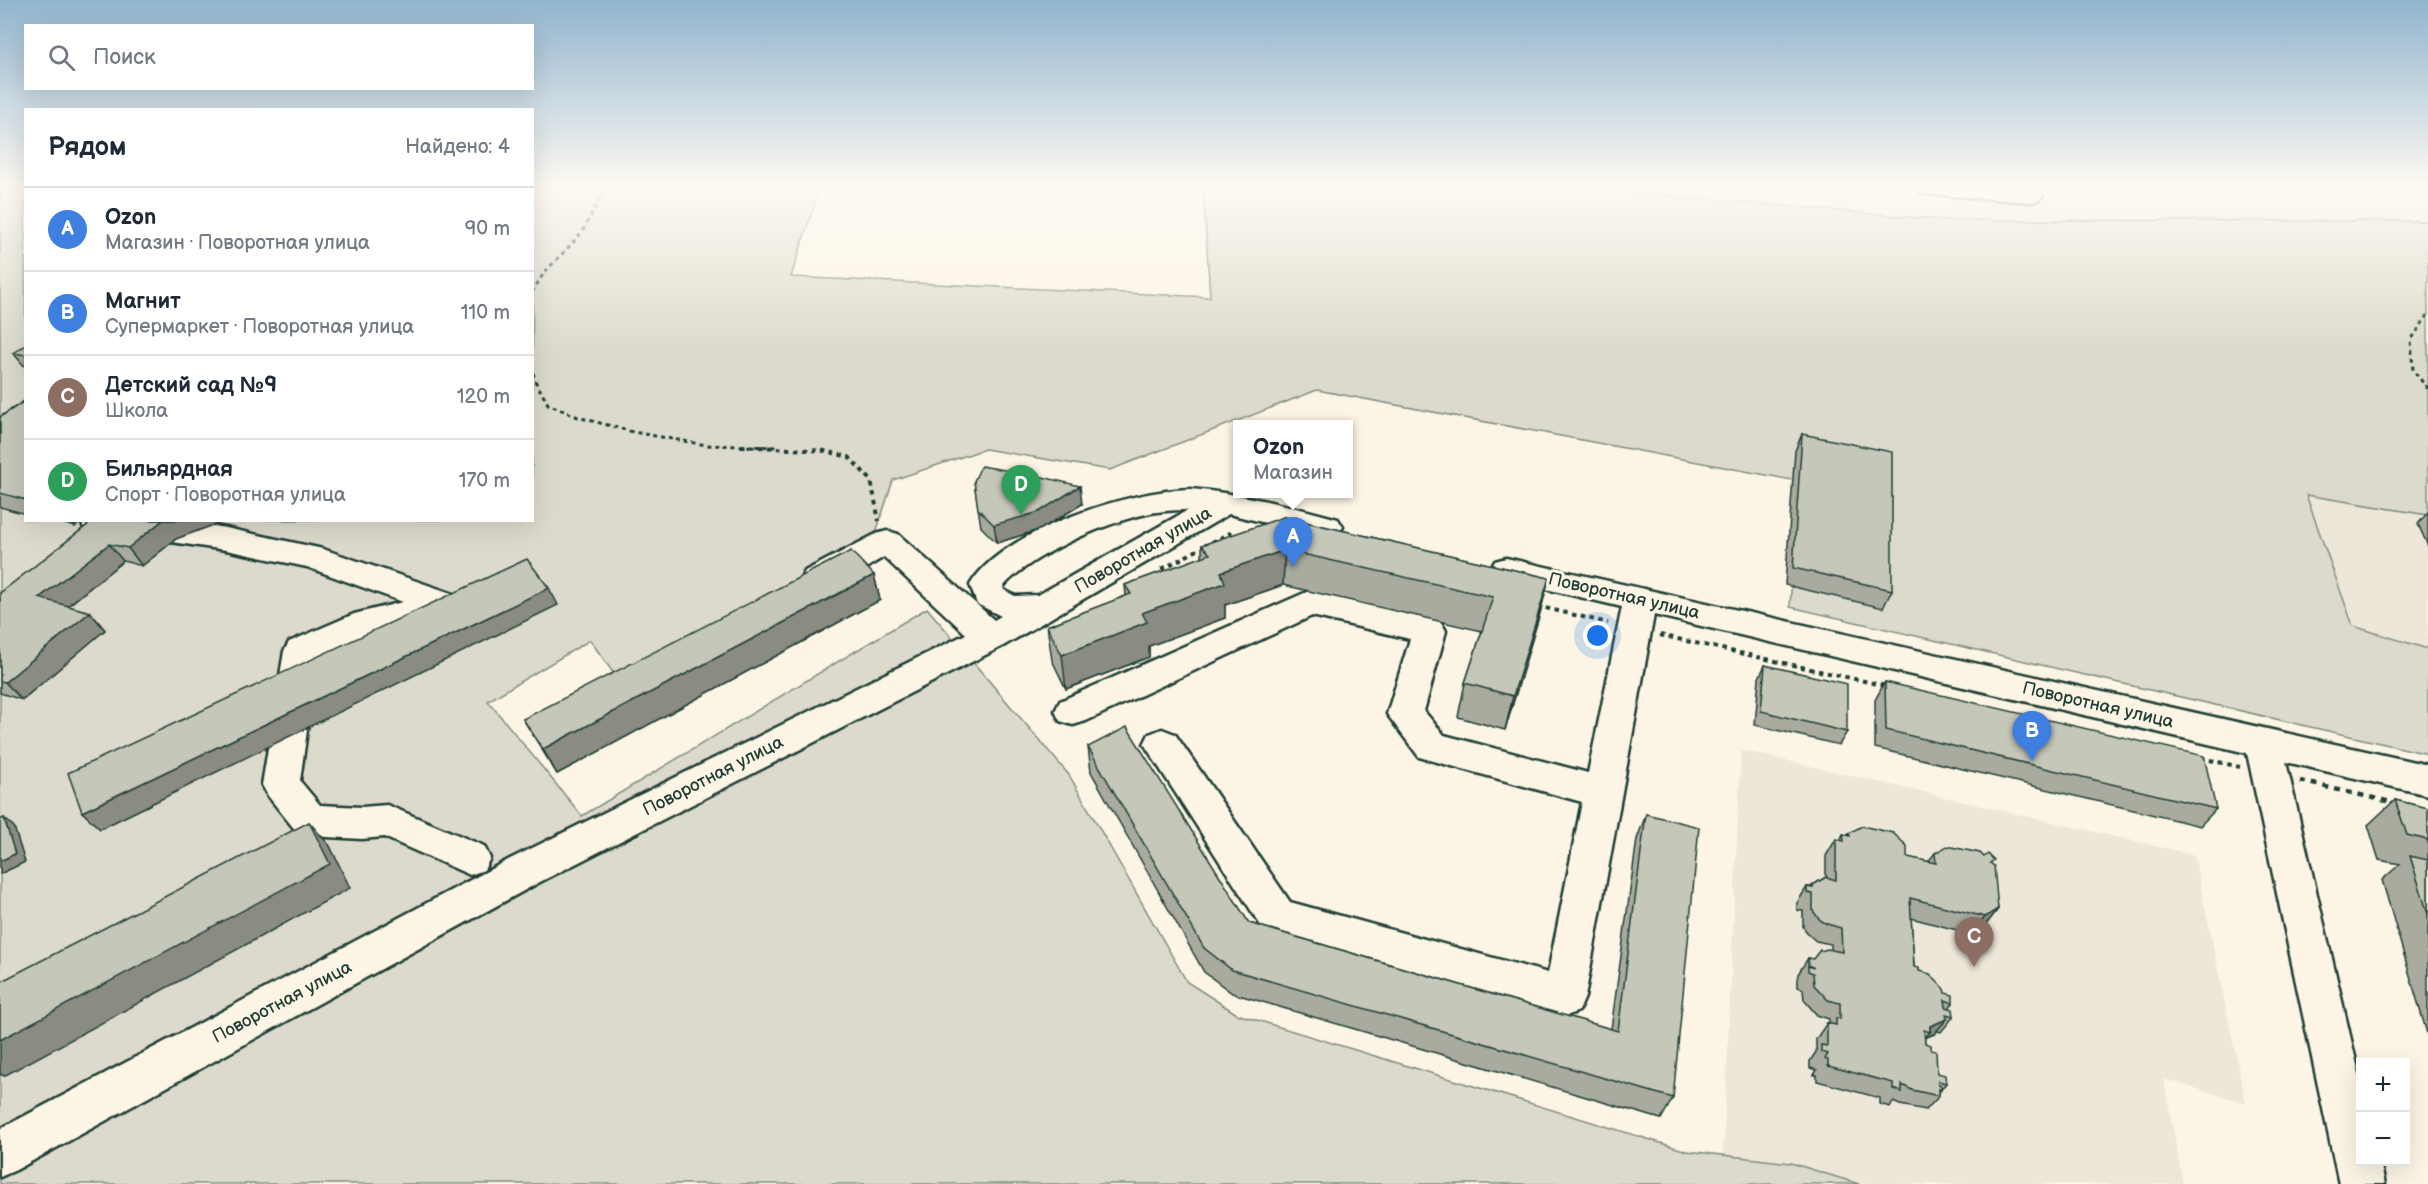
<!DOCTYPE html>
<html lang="ru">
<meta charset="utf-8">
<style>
:root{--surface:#fff;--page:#f6f6f7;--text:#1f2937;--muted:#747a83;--line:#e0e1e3;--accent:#1f3d34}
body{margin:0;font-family:"Balsamiq Sans",sans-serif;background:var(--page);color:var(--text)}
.controls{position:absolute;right:18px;bottom:18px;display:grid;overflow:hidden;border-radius:0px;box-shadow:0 6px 24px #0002}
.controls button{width:54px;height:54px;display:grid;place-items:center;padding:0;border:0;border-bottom:2px solid var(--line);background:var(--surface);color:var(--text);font:30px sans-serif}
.you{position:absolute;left:1598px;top:636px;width:21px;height:21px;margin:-15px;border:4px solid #fff;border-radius:50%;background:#1a73e8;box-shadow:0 0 0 9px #1a73e833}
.badge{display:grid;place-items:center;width:39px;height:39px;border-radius:50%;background:var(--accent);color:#fff;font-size:20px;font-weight:700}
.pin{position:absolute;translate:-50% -50px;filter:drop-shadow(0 2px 3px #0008)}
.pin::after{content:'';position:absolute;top:32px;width:21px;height:18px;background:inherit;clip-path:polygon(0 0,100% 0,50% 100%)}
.popup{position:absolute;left:1233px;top:420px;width:120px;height:78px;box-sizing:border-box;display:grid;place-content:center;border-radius:0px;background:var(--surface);filter:drop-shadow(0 2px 4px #0005);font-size:20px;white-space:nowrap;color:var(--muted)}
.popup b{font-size:22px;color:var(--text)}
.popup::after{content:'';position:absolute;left:50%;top:100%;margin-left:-12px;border:12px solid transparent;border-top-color:var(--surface)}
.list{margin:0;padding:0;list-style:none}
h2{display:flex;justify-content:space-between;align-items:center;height:78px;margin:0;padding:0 24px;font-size:26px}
h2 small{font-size:20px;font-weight:400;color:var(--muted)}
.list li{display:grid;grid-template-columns:39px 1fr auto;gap:18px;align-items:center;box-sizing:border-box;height:84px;padding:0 24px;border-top:2px solid var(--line)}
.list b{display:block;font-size:22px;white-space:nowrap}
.list p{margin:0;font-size:20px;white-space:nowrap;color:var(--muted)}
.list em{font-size:20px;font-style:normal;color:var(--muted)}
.icon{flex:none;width:33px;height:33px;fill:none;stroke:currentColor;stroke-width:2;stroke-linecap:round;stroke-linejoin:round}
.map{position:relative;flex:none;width:2428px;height:1184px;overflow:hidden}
.search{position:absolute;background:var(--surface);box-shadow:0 6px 24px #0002;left:24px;top:24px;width:510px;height:66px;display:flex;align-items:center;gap:15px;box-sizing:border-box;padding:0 21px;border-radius:0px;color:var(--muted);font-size:22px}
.panel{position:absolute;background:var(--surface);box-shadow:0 6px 24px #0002;left:24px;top:108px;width:510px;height:414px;border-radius:0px}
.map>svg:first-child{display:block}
.built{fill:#ece7d8}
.green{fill:#dcdacc;stroke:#7e8c80;stroke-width:1.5}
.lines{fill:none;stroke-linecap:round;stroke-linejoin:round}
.minor-casing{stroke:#1f3d34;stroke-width:5}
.path-far2{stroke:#1f3d34;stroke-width:3;stroke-dasharray:4 4;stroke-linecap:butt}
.path-far1{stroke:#1f3d34;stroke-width:4;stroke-dasharray:4.5 4.5;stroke-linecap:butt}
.path{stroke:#1f3d34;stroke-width:4.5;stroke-dasharray:6 6;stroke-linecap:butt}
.minor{fill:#fcf5e5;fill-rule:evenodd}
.wall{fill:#a9ab9f;stroke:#1f3d34;stroke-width:1.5}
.shaded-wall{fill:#8a8b82;stroke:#1f3d34;stroke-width:1.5}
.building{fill:#c5c7b9;stroke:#1f3d34;stroke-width:1.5}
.labels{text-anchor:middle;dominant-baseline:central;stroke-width:6;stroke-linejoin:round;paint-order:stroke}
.street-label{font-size:18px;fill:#1f3d34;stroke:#fcf5e5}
</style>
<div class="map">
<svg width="2428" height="1184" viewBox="0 0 2428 1184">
<rect width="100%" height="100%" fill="#fcf5e5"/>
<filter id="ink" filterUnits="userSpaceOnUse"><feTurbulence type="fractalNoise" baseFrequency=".0167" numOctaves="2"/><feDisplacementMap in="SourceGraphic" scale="12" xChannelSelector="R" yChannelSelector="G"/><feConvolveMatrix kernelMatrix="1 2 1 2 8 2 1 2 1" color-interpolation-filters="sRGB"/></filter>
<g filter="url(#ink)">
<!-- built -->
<g class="built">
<path d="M 1566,187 L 2428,187 L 2428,221 L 1942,220 Z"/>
<path d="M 2306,495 L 2428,515 L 2428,649 L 2353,626 Z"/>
<path d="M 1741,750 L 2194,855 L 2246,1103 L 2164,1079 L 2183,1184 L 1823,1184 L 1723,1155 Z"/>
</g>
<!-- green -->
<path class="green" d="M 0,187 L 25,187 L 26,520 L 532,520 L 533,187 L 820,187 L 791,277 L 1210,297 L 1203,187 L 1566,187 L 1942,220 L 2428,221 L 2428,515 L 2306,495 L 2353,626 L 2428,649 L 2428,754 L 1790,607 L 1798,481 L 1317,390 L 1110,470 L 985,449 L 893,480 L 873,542 L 614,674 L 590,640 L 488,701 L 582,816 L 927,608 L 1069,775 L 1187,982 L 1237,1014 L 1687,1151 L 1791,1163 L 1859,1184 L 0,1184 Z"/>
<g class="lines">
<defs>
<g id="minor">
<path d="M 1916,187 L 2020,187 L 2039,190 L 2043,195 L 2039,200 L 2031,202 L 1928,194 L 1920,192 Z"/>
<path d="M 1190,489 C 1240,493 1290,506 1338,519 L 1343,527 L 1338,535 L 1327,538 L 1229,514 L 1003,646 L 538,883 L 16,1170 L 0,1177 L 0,1129 L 510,859 L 966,634 L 884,557 C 861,570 831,595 805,587 L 801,579 L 805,571 L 876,534 L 887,531 L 898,534 L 994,620 L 1001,616 L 977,604 L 970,585 C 1001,531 1130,490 1190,489 ZM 1188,510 L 1038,595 L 1015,596 L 1004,590 L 1003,587 C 1029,556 1103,524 1142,515 C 1157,511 1173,510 1188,510 Z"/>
<path d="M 80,520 L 173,520 L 226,528 L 323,549 L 457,595 L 462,604 L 457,613 L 374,633 L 317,658 L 300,781 L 320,805 L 362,807 L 387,805 L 484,846 L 490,858 L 484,870 L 470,875 L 384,837 L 362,839 L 310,836 L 296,831 L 268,796 L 262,785 L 284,651 L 289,642 L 354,614 L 403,602 L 307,567 L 226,550 L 95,531 L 84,528 Z"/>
<path d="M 1506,558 L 2428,765 L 2428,795 L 2286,762 L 2360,1078 L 2360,1162 L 2380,1162 L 2385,1184 L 2339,1184 L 2247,753 L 1654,615 L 1585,997 L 1579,1011 L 1564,1017 L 1263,929 L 1144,744 L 1149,734 L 1162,729 L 1175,734 L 1290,902 L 1548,973 L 1582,802 L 1419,757 L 1387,714 L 1410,639 L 1312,616 L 1086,721 L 1073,725 L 1060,721 L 1055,711 L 1060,701 L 1309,591 L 1441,622 L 1446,631 L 1424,711 L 1444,735 L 1588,773 L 1622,607 L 1495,577 L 1490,569 L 1495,561 Z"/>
</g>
</defs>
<!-- minor casing -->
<use href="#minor" class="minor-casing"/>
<!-- path-far2 -->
<g class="path-far2">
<path d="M 0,196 L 26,188"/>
<path d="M 532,292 L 544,273 L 581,234 L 606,187"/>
<path d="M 2428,315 L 2411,340 L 2413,370 L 2428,389"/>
<path d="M 532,357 L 534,379 L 548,404 L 578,417 L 633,432 L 706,445 L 777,447"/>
</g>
<!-- path-far1 -->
<g class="path-far1">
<path d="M 741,446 L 825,451 L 849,457 L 871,480 L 879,521"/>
<path d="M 1212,542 L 1230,533 L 1238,535"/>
<path d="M 1162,569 L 1205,546"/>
<path d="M 1537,606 L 1608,623"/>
<path d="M 1660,635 L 1886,686"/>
<path d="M 2201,758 L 2240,767"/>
</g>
<!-- path -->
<path class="path" d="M 2300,781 L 2395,803"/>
<!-- minor -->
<use href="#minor" class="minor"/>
</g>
<!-- wall -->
<g class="wall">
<path d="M 26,345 L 26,368 L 13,353 Z"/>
<path d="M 26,400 L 26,514 L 0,507 L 0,417 Z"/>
<path d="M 1802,434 L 1892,590 L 1883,608 L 1785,585 L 1795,451 Z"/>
<path d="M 974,481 L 1082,504 L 1041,529 L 997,543 L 981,527 Z"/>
<path d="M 2428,512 L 2428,546 L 2418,524 Z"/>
<path d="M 1284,517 L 1549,578 L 1540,613 L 1505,730 L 1458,717 L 1465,683 L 1482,631 L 1283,585 L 1225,605 L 1225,618 L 1149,646 L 1149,657 L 1066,689 L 1052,660 L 1047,626 L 1126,596 L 1125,585 L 1202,557 L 1202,545 Z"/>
<path d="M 52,520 L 83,520 L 75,527 Z"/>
<path d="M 94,520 L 176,539 L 142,566 L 123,561 L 68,606 L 90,612 L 105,630 L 22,700 L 0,693 L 0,593 Z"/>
<path d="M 874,575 L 880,600 L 557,774 L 523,719 Z"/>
<path d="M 1765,665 L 1847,732 L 1839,745 L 1755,725 L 1759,678 Z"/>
<path d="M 1885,682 L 2216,809 L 2200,826 L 1875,748 L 1875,700 Z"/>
<path d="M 1088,747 L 1249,923 L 1611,1029 L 1637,839 L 1646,814 L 1673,1098 L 1661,1119 L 1232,993 L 1204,972 L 1091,772 Z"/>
<path d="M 2395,800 L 2428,808 L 2428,1037 L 2382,880 L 2400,864 L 2379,860 L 2368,825 Z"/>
<path d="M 1849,833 L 1907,857 L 1928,862 L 1935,853 L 1991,864 L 1998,909 L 1985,926 L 1972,934 L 1911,918 L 1914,967 L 1945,993 L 1953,1003 L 1949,1008 L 1954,1016 L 1941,1032 L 1937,1031 L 1934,1034 L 1924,1038 L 1925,1043 L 1931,1050 L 1937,1073 L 1946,1083 L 1939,1092 L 1939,1096 L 1926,1110 L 1900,1105 L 1893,1102 L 1890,1107 L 1880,1104 L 1880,1098 L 1817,1081 L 1817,1075 L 1814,1075 L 1817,1070 L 1810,1068 L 1810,1061 L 1816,1052 L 1816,1039 L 1827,1023 L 1829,1024 L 1829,1019 L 1817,1015 L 1804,1000 L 1803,989 L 1798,987 L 1798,974 L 1808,958 L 1813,959 L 1821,951 L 1831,950 L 1831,944 L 1816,941 L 1810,936 L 1803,927 L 1803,911 L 1797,910 L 1797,903 L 1807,887 L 1811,887 L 1813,885 L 1826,877 L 1826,856 L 1836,839 L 1840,840 L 1843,834 L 1848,835 Z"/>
</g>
<!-- shaded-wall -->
<g class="shaded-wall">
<path d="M 1080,486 L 1082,504 L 1041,529 L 997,543 L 994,525 Z"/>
<path d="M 70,520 L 83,520 L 75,527 Z"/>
<path d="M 163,520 L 227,520 L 176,539 L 142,566 L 128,548 Z"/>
<path d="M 109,544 L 123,561 L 55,616 L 39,598 Z"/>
<path d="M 1285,550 L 1283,585 L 1225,605 L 1225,618 L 1149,646 L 1149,657 L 1066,689 L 1062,655 L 1221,572 Z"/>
<path d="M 874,575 L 880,600 L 557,774 L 543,749 Z"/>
<path d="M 1549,578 L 1540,613 L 1505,730 L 1513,696 Z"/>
<path d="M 549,588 L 558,605 L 100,829 L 82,812 Z"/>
<path d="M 90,612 L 105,630 L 22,700 L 5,682 Z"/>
<path d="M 4,818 L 14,827 L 25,862 L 0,874 L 0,861 Z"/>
<path d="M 309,822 L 330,846 L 350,888 L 4,1076 L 0,1074 L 0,1040 Z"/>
<path d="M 1998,909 L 1985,926 L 1972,934 L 1985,917 Z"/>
<path d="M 1947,1019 L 1934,1034 L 1924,1038 L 1930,1032 L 1930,1026 Z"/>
</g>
<!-- building -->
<g class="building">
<path d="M 26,345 L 26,355 L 13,353 Z"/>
<path d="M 26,400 L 26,500 L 0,493 L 0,417 Z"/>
<path d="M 1802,434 L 1892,452 L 1892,590 L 1793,568 Z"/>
<path d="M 981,466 L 1034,475 L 1080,486 L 1039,512 L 994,525 L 978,509 L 974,481 Z"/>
<path d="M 1284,517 L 1549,578 L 1513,696 L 1465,683 L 1493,597 L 1285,550 L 1221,572 L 1225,583 L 1142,613 L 1147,622 L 1062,655 L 1047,626 L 1131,594 L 1125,585 L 1210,554 L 1202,545 Z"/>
<path d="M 94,520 L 163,520 L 128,548 L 109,544 L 39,598 L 90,612 L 5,682 L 0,681 L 0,593 Z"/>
<path d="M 851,551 L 874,575 L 543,749 L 523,719 Z"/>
<path d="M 527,559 L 549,588 L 82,812 L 68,773 Z"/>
<path d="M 1765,665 L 1847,684 L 1847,732 L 1761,711 Z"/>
<path d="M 1885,682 L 2204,756 L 2216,809 L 1886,730 Z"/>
<path d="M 1127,727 L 1249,923 L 1618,1031 L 1646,814 L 1699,827 L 1673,1098 L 1232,970 L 1204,948 L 1088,747 Z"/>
<path d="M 2395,800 L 2428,808 L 2428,840 L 2407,835 Z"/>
<path d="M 4,818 L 15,854 L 0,861 L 0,820 Z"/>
<path d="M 309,822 L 330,864 L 0,1040 L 0,982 Z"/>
<path d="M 1862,826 L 1893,833 L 1907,846 L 1907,857 L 1936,863 L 1935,853 L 1947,846 L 1980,853 L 1984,857 L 1988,854 L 1994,860 L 1990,863 L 1994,866 L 1998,909 L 1985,917 L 1910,898 L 1914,967 L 1919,968 L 1919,971 L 1930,974 L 1944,989 L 1945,993 L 1953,995 L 1953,1003 L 1945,1000 L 1946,1007 L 1953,1009 L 1954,1016 L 1946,1014 L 1947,1019 L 1930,1026 L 1930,1032 L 1924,1030 L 1925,1043 L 1931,1045 L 1931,1050 L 1936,1051 L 1937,1073 L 1945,1075 L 1946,1083 L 1938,1081 L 1938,1085 L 1941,1086 L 1941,1090 L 1939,1089 L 1939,1096 L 1912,1090 L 1902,1085 L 1902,1092 L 1893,1089 L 1893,1083 L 1828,1066 L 1828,1060 L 1825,1059 L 1828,1054 L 1821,1052 L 1821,1045 L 1827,1046 L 1827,1023 L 1836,1025 L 1836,1018 L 1840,1019 L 1840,1003 L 1828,1000 L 1814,985 L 1813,973 L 1808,971 L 1808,966 L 1814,968 L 1808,965 L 1808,958 L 1813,959 L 1820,950 L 1821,951 L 1827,949 L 1842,952 L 1841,928 L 1827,924 L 1820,920 L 1813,911 L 1813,894 L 1807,893 L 1807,887 L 1813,888 L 1813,885 L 1826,877 L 1836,880 L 1836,839 L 1844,841 L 1843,834 L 1850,836 L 1849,833 Z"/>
<path d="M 2410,856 L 2428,860 L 2428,914 Z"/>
</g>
</g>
<!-- sky -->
<linearGradient id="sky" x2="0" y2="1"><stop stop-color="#91b4ce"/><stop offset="0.53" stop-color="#fefaf3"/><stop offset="1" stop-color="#fefaf3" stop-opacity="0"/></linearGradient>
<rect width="2428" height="353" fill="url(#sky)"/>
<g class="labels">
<!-- street labels -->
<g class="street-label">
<text transform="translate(1143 550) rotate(-30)">Поворотная улица</text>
<text transform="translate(1624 596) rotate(13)">Поворотная улица</text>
<text transform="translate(2098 705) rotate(13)">Поворотная улица</text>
<text transform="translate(713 776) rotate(-27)">Поворотная улица</text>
<text transform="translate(282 1002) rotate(-28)">Поворотная улица</text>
</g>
</g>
</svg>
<div class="controls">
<button>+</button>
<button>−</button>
</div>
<div class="you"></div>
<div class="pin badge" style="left:1293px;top:567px;background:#3f7fe0">A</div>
<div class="popup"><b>Ozon</b>Магазин</div>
<div class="pin badge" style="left:2032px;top:761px;background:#3f7fe0">B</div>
<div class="pin badge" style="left:1974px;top:967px;background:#8d6e63">C</div>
<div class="pin badge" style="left:1021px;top:515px;background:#2e9e5b">D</div>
<div class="search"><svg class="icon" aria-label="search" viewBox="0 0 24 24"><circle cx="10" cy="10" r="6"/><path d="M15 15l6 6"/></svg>Поиск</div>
<section class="panel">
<h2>Рядом<small>Найдено: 4</small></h2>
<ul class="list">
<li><span class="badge" style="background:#3f7fe0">A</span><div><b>Ozon</b><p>Магазин · Поворотная улица</p></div><em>90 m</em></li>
<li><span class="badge" style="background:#3f7fe0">B</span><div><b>Магнит</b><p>Супермаркет · Поворотная улица</p></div><em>110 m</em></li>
<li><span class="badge" style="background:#8d6e63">C</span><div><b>Детский сад №9</b><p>Школа</p></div><em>120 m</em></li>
<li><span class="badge" style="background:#2e9e5b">D</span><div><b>Бильярдная</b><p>Спорт · Поворотная улица</p></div><em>170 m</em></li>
</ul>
</section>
</div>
